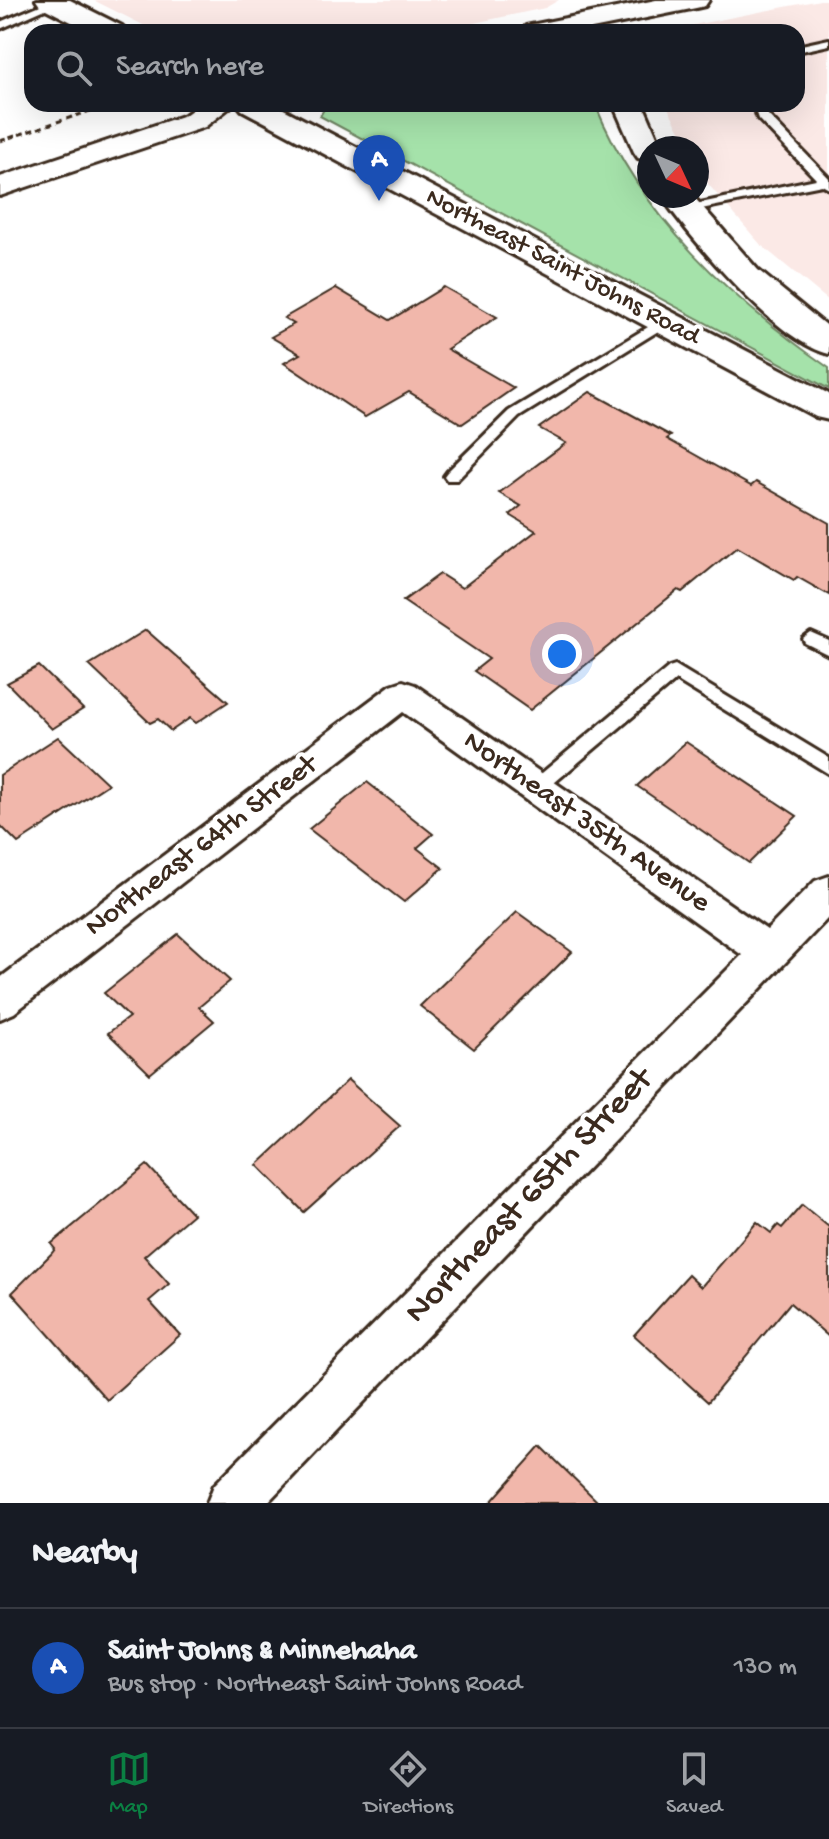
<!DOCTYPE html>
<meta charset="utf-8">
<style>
:root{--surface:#171b24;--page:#20242c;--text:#f1f3f6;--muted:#9ea1a6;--line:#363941;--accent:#0b8043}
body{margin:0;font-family:"Gochi Hand",sans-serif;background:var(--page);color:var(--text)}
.compass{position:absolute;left:637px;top:136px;width:72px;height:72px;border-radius:50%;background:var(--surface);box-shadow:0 8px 32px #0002;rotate:134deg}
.you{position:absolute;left:562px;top:654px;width:28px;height:28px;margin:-20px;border:6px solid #fff;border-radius:50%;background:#1a73e8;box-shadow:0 0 0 12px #1a73e833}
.badge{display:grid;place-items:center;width:52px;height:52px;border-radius:50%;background:var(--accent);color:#fff;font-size:26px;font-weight:700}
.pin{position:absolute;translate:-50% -66px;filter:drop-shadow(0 2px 4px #0008)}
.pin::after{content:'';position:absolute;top:42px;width:28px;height:24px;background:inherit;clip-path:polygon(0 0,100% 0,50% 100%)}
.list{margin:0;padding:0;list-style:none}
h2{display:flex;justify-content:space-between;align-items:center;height:104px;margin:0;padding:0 32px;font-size:34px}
h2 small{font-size:26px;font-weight:400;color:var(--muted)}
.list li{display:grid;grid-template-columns:52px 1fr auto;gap:24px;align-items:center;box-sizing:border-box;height:120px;padding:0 32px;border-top:2px solid var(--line)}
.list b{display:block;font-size:30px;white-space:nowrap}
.list p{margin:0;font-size:26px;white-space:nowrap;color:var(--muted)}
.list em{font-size:26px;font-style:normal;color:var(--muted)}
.icon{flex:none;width:44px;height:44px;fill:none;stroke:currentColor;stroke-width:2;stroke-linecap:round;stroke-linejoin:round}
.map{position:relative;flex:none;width:829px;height:1503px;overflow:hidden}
.search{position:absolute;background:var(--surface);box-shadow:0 8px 32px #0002;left:24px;right:24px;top:24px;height:88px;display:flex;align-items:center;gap:20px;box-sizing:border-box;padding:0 28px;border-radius:24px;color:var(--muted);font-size:30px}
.sheet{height:224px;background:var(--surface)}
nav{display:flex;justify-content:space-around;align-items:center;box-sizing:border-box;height:112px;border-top:2px solid var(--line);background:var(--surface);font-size:22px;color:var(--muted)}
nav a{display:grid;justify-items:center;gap:4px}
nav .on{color:var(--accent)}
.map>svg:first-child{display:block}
.built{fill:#fbe9e6}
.green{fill:#a5e2aa;stroke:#708664;stroke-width:2}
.building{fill:#f1b7ab;stroke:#3b2a1e;stroke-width:2}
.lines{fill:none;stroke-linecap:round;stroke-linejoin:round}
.service-casing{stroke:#3b2a1e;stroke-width:6}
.minor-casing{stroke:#3b2a1e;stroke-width:6}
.secondary-casing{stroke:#3b2a1e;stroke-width:6}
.path{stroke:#3b2a1e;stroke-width:3;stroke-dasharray:6 4;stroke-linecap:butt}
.service{fill:#fff;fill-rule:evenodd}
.minor{fill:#fff;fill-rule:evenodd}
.secondary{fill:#fff;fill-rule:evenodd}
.labels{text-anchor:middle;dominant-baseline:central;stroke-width:8;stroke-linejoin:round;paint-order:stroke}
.far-street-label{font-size:26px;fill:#3b2a1e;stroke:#fff}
.street-label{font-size:30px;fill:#3b2a1e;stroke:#fff}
.near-street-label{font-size:36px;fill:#3b2a1e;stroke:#fff}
</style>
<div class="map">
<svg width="829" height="1503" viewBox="0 0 829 1503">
<rect width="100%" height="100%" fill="#fff"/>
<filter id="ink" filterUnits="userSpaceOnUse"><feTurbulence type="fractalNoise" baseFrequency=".0125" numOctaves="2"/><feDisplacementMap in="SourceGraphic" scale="16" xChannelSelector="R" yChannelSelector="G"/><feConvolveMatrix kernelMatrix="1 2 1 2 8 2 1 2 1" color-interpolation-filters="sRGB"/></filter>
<g filter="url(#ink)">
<!-- built -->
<g class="built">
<path d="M 93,0 L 559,0 L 545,8 L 432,32 L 157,32 Z"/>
<path d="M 820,0 L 829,0 L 829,301 L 761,245 L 708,184 L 697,163 L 697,148 L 689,148 L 666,104 L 797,104 L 797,32 L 658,32 Z"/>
</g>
<!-- green -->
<path class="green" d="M 327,104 L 595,104 C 642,218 730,299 829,368 L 829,389 L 320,116 Z"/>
<!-- building -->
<g class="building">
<path d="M 444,287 L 497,317 L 447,349 L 514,388 L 462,424 L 409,392 L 365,417 L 284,363 L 300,354 L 271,337 L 294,324 L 284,318 L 336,288 L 390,320 Z"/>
<path d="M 590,392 L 671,436 L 667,439 L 751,486 L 756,482 L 829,523 L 829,595 L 797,577 L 794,580 L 737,547 L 682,592 L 678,590 L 530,710 L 474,671 L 489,659 L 403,601 L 440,574 L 462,588 L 536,531 L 510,515 L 521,506 L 499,493 L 566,443 L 539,428 Z"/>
<path d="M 146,630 L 228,702 L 196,723 L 190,718 L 171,731 L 158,719 L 150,723 L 89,665 Z"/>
<path d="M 39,666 L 83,709 L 52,729 L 7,683 Z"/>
<path d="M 58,737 L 108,784 L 18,843 L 0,825 L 0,775 Z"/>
<path d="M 686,742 L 797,816 L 749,863 L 637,786 Z"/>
<path d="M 367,782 L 433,834 L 417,848 L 443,868 L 404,902 L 309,829 Z"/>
<path d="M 517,912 L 572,952 L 474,1049 L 420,1006 Z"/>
<path d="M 178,934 L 230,981 L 199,1007 L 214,1021 L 150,1074 L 108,1033 L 129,1017 L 104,993 Z"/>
<path d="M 348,1080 L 400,1126 L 304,1212 L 257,1165 Z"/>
<path d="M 147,1165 L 193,1214 L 144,1256 L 169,1284 L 149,1301 L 180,1335 L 107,1400 L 12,1293 L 51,1254 L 55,1249 L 51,1244 Z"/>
<path d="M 802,1205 L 829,1227 L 829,1337 L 790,1303 L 708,1402 L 634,1335 L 688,1275 L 701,1287 L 757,1222 L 771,1233 L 778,1225 L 782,1228 Z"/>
<path d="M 541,1446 L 599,1503 L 490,1503 Z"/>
</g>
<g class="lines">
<defs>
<g id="service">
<path d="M 50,1 L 59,3 L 0,29 L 0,22 Z"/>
<path d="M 829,39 L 829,45 L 797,52 L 797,46 Z"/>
<path d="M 753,104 L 765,104 L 768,115 L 829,178 L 829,189 L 822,185 L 681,213 L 681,207 L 816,179 L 758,119 Z"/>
<path d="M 663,318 L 670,322 L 668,325 L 519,417 L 457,480 L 447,480 L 444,476 L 447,472 L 509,411 Z"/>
<path d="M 811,633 L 829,641 L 829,655 L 805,643 L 803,639 Z"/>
<path d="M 675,665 L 829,758 L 829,774 L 676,680 L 542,793 L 530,793 L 527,788 L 530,783 L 669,667 Z"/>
</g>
<path id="minor" d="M 403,681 L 415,685 L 767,930 L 815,881 L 829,876 L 829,917 L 267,1503 L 207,1503 L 214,1485 L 742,955 L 403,712 L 14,1013 L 0,1019 L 0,978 L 391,685 Z"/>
<g id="secondary">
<path d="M 36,0 L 70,0 L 122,26 L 126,32 L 91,32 L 40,6 Z"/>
<path d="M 656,0 L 709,0 L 705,6 L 696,8 L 577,32 L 522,32 L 526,26 Z"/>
<path d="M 200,104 L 234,104 L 205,127 L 0,196 L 0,177 L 185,115 Z"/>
<path d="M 237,104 L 274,104 L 829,394 L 829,420 L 816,417 L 242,110 Z"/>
<path d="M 613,104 L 643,104 L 662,148 L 649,148 L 649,161 L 638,158 L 634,152 Z"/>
<path d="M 661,196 L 693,196 L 758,270 L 829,328 L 829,354 C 776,341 693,241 661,196 Z"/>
</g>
</defs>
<!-- service casing -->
<use href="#service" class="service-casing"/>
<!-- minor casing -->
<use href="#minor" class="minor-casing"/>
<!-- secondary casing -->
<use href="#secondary" class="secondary-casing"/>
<!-- path -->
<path class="path" d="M 0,141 L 111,104"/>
<!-- service -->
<use href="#service" class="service"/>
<!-- minor -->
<use href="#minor" class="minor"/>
<!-- secondary -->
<use href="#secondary" class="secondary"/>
</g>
</g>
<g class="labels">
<!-- far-street labels -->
<g class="far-street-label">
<text transform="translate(562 268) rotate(28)">Northeast Saint Johns Road</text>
</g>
<!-- street labels -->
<g class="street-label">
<text transform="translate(586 823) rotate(35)">Northeast 35th Avenue</text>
<text transform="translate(202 847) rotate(-37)">Northeast 64th Street</text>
</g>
<!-- near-street labels -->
<g class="near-street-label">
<text transform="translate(530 1197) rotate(-46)">Northeast 65th Street</text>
</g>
</g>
</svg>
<svg class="compass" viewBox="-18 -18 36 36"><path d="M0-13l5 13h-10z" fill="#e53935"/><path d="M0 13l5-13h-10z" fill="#9ea1a6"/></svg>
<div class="you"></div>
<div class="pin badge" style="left:379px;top:201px;background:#1a4fb4">A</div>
<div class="search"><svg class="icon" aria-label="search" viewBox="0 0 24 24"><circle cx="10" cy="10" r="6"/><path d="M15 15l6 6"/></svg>Search here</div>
</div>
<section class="sheet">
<h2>Nearby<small></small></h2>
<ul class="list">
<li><span class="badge" style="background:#1a4fb4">A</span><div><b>Saint Johns &amp; Minnehaha</b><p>Bus stop · Northeast Saint Johns Road</p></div><em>130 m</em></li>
</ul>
</section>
<nav>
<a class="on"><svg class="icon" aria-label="map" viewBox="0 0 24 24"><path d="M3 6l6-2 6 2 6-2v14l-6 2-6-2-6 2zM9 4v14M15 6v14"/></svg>Map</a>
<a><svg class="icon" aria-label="directions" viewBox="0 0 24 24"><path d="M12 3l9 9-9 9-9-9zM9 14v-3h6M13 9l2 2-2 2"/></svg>Directions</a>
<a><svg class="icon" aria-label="saved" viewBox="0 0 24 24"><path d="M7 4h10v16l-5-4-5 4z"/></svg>Saved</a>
</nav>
